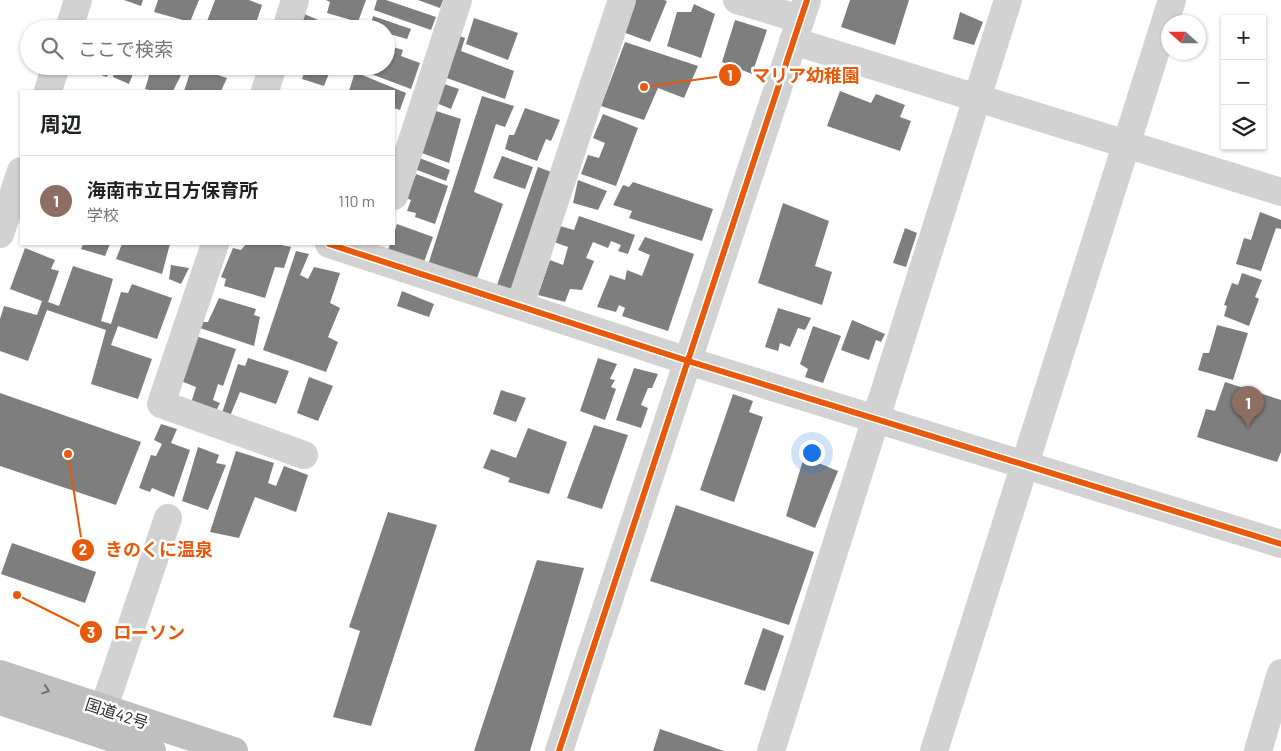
<!DOCTYPE html>
<html lang="ja">
<meta charset="utf-8">
<style>
:root{--surface:#fff;--page:#f6f6f6;--text:#202124;--muted:#757577;--line:#e0e0e0;--accent:#111827}
body{margin:0;font-family:Barlow,"Noto Sans JP",sans-serif;background:var(--page);color:var(--text)}
.controls{position:absolute;right:15px;top:15px;display:grid;overflow:hidden;border-radius:0px;box-shadow:0 1px 4px #0004}
.controls button{width:45px;height:45px;display:grid;place-items:center;padding:0;border:0;border-bottom:1px solid var(--line);background:var(--surface);color:var(--text);font:25px sans-serif}
.compass{position:absolute;left:1161px;top:15px;width:45px;height:45px;border-radius:50%;background:var(--surface);box-shadow:0 1px 4px #0004;rotate:291deg}
.you{position:absolute;left:811px;top:452px;width:18px;height:18px;margin:-12px;border:4px solid #fff;border-radius:50%;background:#1a73e8;box-shadow:0 0 0 8px #1a73e833}
.badge{display:grid;place-items:center;width:32px;height:32px;border-radius:50%;background:var(--accent);color:#fff;font-size:16px;font-weight:700}
.pin{position:absolute;translate:-50% -41px;filter:drop-shadow(0 1px 2px #0008)}
.pin::after{content:'';position:absolute;top:26px;width:18px;height:15px;background:inherit;clip-path:polygon(0 0,100% 0,50% 100%)}
.list{margin:0;padding:0;list-style:none}
h2{display:flex;justify-content:space-between;align-items:center;height:65px;margin:0;padding:0 20px;font-size:21px}
h2 small{font-size:16px;font-weight:400;color:var(--muted)}
.list li{display:grid;grid-template-columns:32px 1fr auto;gap:15px;align-items:center;box-sizing:border-box;height:90px;padding:0 20px;border-top:1px solid var(--line)}
.list b{display:block;font-size:19px;white-space:nowrap}
.list p{margin:0;font-size:16px;white-space:nowrap;color:var(--muted)}
.list em{font-size:16px;font-style:normal;color:var(--muted)}
.icon{flex:none;width:28px;height:28px;fill:none;stroke:currentColor;stroke-width:2;stroke-linecap:round;stroke-linejoin:round}
.map{position:relative;flex:none;width:1281px;height:751px;overflow:hidden}
.search{position:absolute;background:var(--surface);box-shadow:0 1px 4px #0004;left:20px;top:20px;width:375px;height:55px;display:flex;align-items:center;gap:12px;box-sizing:border-box;padding:0 18px;border-radius:28px;color:var(--muted);font-size:19px}
.panel{position:absolute;background:var(--surface);box-shadow:0 1px 4px #0004;left:20px;top:90px;width:375px;height:155px;border-radius:0px}
.map>svg:first-child{display:block}
.building{fill:#7e7e7e}
.lines{fill:none;stroke-linecap:round;stroke-linejoin:round}
.minor{stroke:#d2d2d2;stroke-width:28}
.highway{stroke:#bfbfbf;stroke-width:28}
.cycleway-casing{stroke:#fff;stroke-width:9}
.cycleway{stroke:#e8590c;stroke-width:6}
.oneway{stroke:#6f6f6f}
.labels{text-anchor:middle;dominant-baseline:central;stroke-width:5;stroke-linejoin:round;paint-order:stroke}
.street-label{font-size:16px;fill:#2d2d2d;stroke:#fff}
.leader{fill:none;stroke:#e8590c;stroke-width:2}
.callout-dot{fill:#e8590c;stroke:#fff;stroke-width:2}
.mark-label{font-size:15px;text-anchor:middle;font-weight:bold;fill:#fff}
.callout-label{font-size:18px;text-anchor:middle;font-weight:bold;fill:#e8590c;stroke:#fff;stroke-width:5;stroke-linejoin:round;paint-order:stroke}
</style>
<div class="map">
<svg width="1281" height="751" viewBox="0 0 1281 751">
<rect width="100%" height="100%" fill="#fff"/>
<!-- building -->
<g class="building">
<path d="M 124,0 L 143,0 L 141,6 Z"/>
<path d="M 158,0 L 199,0 L 190,22 L 154,12 Z"/>
<path d="M 215,0 L 249,0 L 262,5 L 254,29 L 219,29 L 206,24 Z"/>
<path d="M 326,0 L 366,0 L 358,22 L 327,13 L 330,2 Z"/>
<path d="M 377,0 L 386,0 L 436,17 L 431,30 L 374,10 Z"/>
<path d="M 418,0 L 443,0 L 440,8 Z"/>
<path d="M 632,0 L 664,0 L 667,1 L 650,42 L 623,32 Z"/>
<path d="M 850,0 L 909,0 L 895,45 L 841,27 Z"/>
<path d="M 694,4 L 715,14 L 701,58 L 667,46 L 677,12 L 691,12 Z"/>
<path d="M 960,12 L 983,22 L 974,45 L 953,39 Z"/>
<path d="M 302,13 L 339,29 L 297,29 Z"/>
<path d="M 373,16 L 411,29 L 407,39 L 386,33 L 386,29 L 370,28 Z"/>
<path d="M 474,18 L 518,33 L 508,60 L 466,44 Z"/>
<path d="M 735,20 L 767,30 L 752,74 L 722,62 Z"/>
<path d="M 457,35 L 465,38 L 461,51 L 514,71 L 505,99 L 444,77 Z"/>
<path d="M 625,42 L 698,66 L 684,98 L 658,88 L 644,120 L 601,106 Z"/>
<path d="M 386,45 L 403,50 L 401,56 L 420,63 L 411,89 L 363,71 L 364,66 L 386,66 Z"/>
<path d="M 81,66 L 110,66 L 107,77 L 80,68 Z"/>
<path d="M 116,66 L 136,66 L 129,84 L 113,77 Z"/>
<path d="M 152,66 L 171,66 L 183,71 L 173,91 L 153,91 L 145,89 Z"/>
<path d="M 306,66 L 317,66 L 330,71 L 324,86 L 302,79 Z"/>
<path d="M 192,67 L 227,78 L 221,91 L 184,91 Z"/>
<path d="M 355,72 L 406,93 L 400,110 L 394,108 L 394,91 L 349,91 Z"/>
<path d="M 441,83 L 459,89 L 451,109 L 434,102 Z"/>
<path d="M 840,91 L 871,103 L 876,94 L 905,105 L 900,117 L 911,121 L 900,151 L 827,126 Z"/>
<path d="M 482,96 L 514,106 L 505,127 L 496,124 L 474,192 L 503,204 L 476,281 L 428,265 Z"/>
<path d="M 525,108 L 560,120 L 551,141 L 546,139 L 537,161 L 505,149 L 509,135 L 514,135 Z"/>
<path d="M 433,110 L 461,119 L 449,163 L 419,152 Z"/>
<path d="M 603,114 L 638,128 L 616,186 L 581,174 L 588,155 L 599,158 L 605,143 L 593,138 Z"/>
<path d="M 502,156 L 533,167 L 525,189 L 493,178 Z"/>
<path d="M 417,157 L 450,170 L 446,181 L 412,168 Z"/>
<path d="M 538,167 L 554,173 L 515,293 L 496,288 Z"/>
<path d="M 416,174 L 448,186 L 435,224 L 415,217 L 416,213 L 407,211 L 411,200 L 406,198 Z"/>
<path d="M 578,180 L 607,191 L 598,210 L 573,203 Z"/>
<path d="M 633,182 L 713,209 L 702,241 L 629,218 L 632,211 L 613,205 L 623,185 L 629,187 Z"/>
<path d="M 783,203 L 829,221 L 815,266 L 832,272 L 822,305 L 758,283 Z"/>
<path d="M 1260,212 L 1281,220 L 1281,229 L 1276,228 L 1261,271 L 1236,264 L 1244,238 L 1251,240 Z"/>
<path d="M 579,216 L 635,235 L 628,254 L 618,251 L 621,245 L 611,241 L 608,248 L 593,242 L 586,258 L 594,261 L 582,290 L 570,289 L 565,302 L 538,295 L 550,260 L 563,265 L 568,247 L 554,242 L 560,226 L 574,230 Z"/>
<path d="M 397,224 L 433,237 L 424,262 L 388,250 L 390,244 L 394,244 L 394,233 Z"/>
<path d="M 905,228 L 917,233 L 906,267 L 893,263 Z"/>
<path d="M 645,237 L 694,254 L 668,331 L 622,316 L 625,308 L 619,305 L 616,312 L 597,307 L 610,275 L 625,280 L 627,270 L 642,276 L 650,255 L 638,250 Z"/>
<path d="M 83,244 L 110,244 L 105,256 L 81,249 Z"/>
<path d="M 122,244 L 170,244 L 162,274 L 116,259 Z"/>
<path d="M 246,244 L 276,244 L 291,247 L 284,268 L 275,267 L 265,298 L 224,286 L 226,279 L 221,277 L 233,248 L 241,250 Z"/>
<path d="M 25,248 L 55,260 L 51,269 L 59,271 L 48,302 L 59,306 L 73,266 L 113,279 L 101,321 L 111,324 L 121,292 L 128,293 L 132,284 L 172,298 L 157,339 L 118,326 L 111,345 L 152,359 L 138,399 L 91,384 L 106,330 L 47,310 L 28,361 L 0,351 L 0,319 L 4,306 L 37,315 L 42,301 L 10,289 Z"/>
<path d="M 296,251 L 309,254 L 300,275 L 308,279 L 314,267 L 340,273 L 330,303 L 340,308 L 328,337 L 338,342 L 326,372 L 263,350 Z"/>
<path d="M 171,265 L 189,268 L 181,284 L 169,279 Z"/>
<path d="M 1242,273 L 1262,280 L 1255,297 L 1259,299 L 1249,326 L 1224,316 L 1227,306 L 1224,305 L 1232,283 L 1238,285 Z"/>
<path d="M 402,291 L 434,304 L 429,317 L 397,306 Z"/>
<path d="M 219,298 L 256,309 L 254,315 L 260,317 L 254,346 L 200,328 L 202,322 L 208,322 Z"/>
<path d="M 778,308 L 811,318 L 805,330 L 798,328 L 790,347 L 780,343 L 778,351 L 765,347 Z"/>
<path d="M 852,320 L 885,334 L 881,342 L 876,340 L 869,360 L 841,350 Z"/>
<path d="M 1217,325 L 1248,333 L 1233,380 L 1198,370 L 1203,353 L 1209,353 Z"/>
<path d="M 813,326 L 841,336 L 823,383 L 805,377 L 808,369 L 800,364 Z"/>
<path d="M 196,336 L 236,349 L 223,386 L 218,384 L 213,400 L 220,403 L 216,411 L 191,403 L 196,387 L 181,381 Z"/>
<path d="M 248,358 L 289,371 L 276,404 L 240,392 L 230,416 L 222,413 L 238,364 L 245,366 Z"/>
<path d="M 598,358 L 617,364 L 610,379 L 615,380 L 611,387 L 616,389 L 605,420 L 580,411 Z"/>
<path d="M 634,368 L 658,374 L 652,388 L 648,388 L 641,405 L 648,408 L 641,428 L 616,420 Z"/>
<path d="M 309,377 L 333,386 L 318,421 L 297,413 Z"/>
<path d="M 1225,382 L 1281,400 L 1281,452 L 1277,462 L 1197,437 L 1206,409 L 1215,411 Z"/>
<path d="M 501,390 L 526,398 L 516,422 L 493,414 Z"/>
<path d="M 0,393 L 141,442 L 116,505 L 0,466 Z"/>
<path d="M 733,394 L 753,401 L 749,412 L 763,417 L 734,502 L 700,490 Z"/>
<path d="M 161,424 L 177,429 L 171,443 L 190,450 L 174,497 L 152,488 L 150,492 L 139,488 L 151,455 L 156,456 L 162,444 L 154,440 Z"/>
<path d="M 594,425 L 628,435 L 602,509 L 567,498 Z"/>
<path d="M 528,428 L 567,442 L 549,494 L 508,482 L 510,478 L 483,468 L 491,449 L 516,458 Z"/>
<path d="M 198,447 L 219,455 L 216,463 L 226,465 L 208,510 L 182,501 Z"/>
<path d="M 236,451 L 274,463 L 268,483 L 276,486 L 284,466 L 308,475 L 296,512 L 255,497 L 239,538 L 210,532 Z"/>
<path d="M 804,457 L 838,471 L 815,528 L 786,516 Z"/>
<path d="M 676,505 L 814,552 L 789,625 L 650,581 Z"/>
<path d="M 388,512 L 437,525 L 371,726 L 333,717 L 360,631 L 349,627 Z"/>
<path d="M 12,543 L 96,572 L 85,603 L 1,574 Z"/>
<path d="M 537,560 L 584,568 L 530,751 L 474,751 Z"/>
<path d="M 763,628 L 784,636 L 765,691 L 744,684 Z"/>
<path d="M 660,729 L 724,751 L 653,751 Z"/>
</g>
<g class="lines">
<!-- minor -->
<g class="minor">
<path d="M 737,0 L 800,19"/>
<path d="M 69,29 L 78,0"/>
<path d="M 286,29 L 295,0"/>
<path d="M 793,41 L 1281,192"/>
<path d="M 48,91 L 56,66"/>
<path d="M 265,91 L 273,66"/>
<path d="M 394,196 L 458,0"/>
<path d="M 0,234 L 21,171"/>
<path d="M 215,244 L 161,404 L 304,455"/>
<path d="M 329,244 L 688,361 L 1281,544"/>
<path d="M 520,305 L 622,0"/>
<path d="M 96,731 L 168,518"/>
<path d="M 559,751 L 807,0"/>
<path d="M 771,751 L 1008,0"/>
<path d="M 934,751 L 1172,0"/>
<path d="M 1258,751 L 1281,673"/>
</g>
<!-- highway -->
<g class="highway">
<path d="M 0,674 L 234,751"/>
<path d="M 0,701 L 152,751"/>
</g>
<defs>
<g id="cycleway">
<path d="M 329,244 L 688,361 L 1281,544"/>
<path d="M 559,751 L 807,0"/>
</g>
</defs>
<!-- cycleway casing -->
<use href="#cycleway" class="cycleway-casing"/>
<!-- cycleway -->
<use href="#cycleway" class="cycleway"/>
</g>
<!-- one-way arrows -->
<defs><path id="oneway-chevron" d="M-2-3.5L2.5 0L-2 3.5" fill="none" stroke-width="1.6" stroke-linecap="round" stroke-linejoin="round" transform="scale(1.25)"/></defs>
<use class="oneway" href="#oneway-chevron" transform="translate(46 690) rotate(18)"/>
<g class="labels">
<!-- street labels -->
<g class="street-label">
<text transform="translate(117 713) rotate(18)">国道42号</text>
</g>
</g>
<!-- callouts -->
<path class="leader" d="M644 87L730 75M68 454L83 550M17 595L91 632"/>
<g class="callout-dot">
<circle cx="644" cy="87" r="5"/>
<circle cx="68" cy="454" r="5"/>
<circle cx="17" cy="595" r="5"/>
<circle cx="730" cy="75" r="12"/>
<circle cx="83" cy="550" r="12"/>
<circle cx="91" cy="632" r="12"/>
</g>
<g class="mark-label">
<text x="730" y="81">1</text>
<text x="83" y="555">2</text>
<text x="91" y="638">3</text>
</g>
<g class="callout-label">
<text x="806" y="82">マリア幼稚園</text>
<text x="159" y="556">きのくに温泉</text>
<text x="149" y="639">ローソン</text>
</g>
</svg>
<div class="controls">
<button>+</button>
<button>−</button>
<button><svg class="icon" aria-label="layers" viewBox="0 0 24 24"><path d="M12 4l9 5-9 5-9-5zM3 14l9 5 9-5"/></svg></button>
</div>
<svg class="compass" viewBox="-18 -18 36 36"><path d="M0-13l5 13h-10z" fill="#e53935"/><path d="M0 13l5-13h-10z" fill="#757577"/></svg>
<div class="you"></div>
<div class="pin badge" style="left:1248px;top:427px;background:#8d6e63">1</div>
<div class="search"><svg class="icon" aria-label="search" viewBox="0 0 24 24"><circle cx="10" cy="10" r="6"/><path d="M15 15l6 6"/></svg>ここで検索</div>
<section class="panel">
<h2>周辺<small></small></h2>
<ul class="list">
<li><span class="badge" style="background:#8d6e63">1</span><div><b>海南市立日方保育所</b><p>学校</p></div><em>110 m</em></li>
</ul>
</section>
</div>
